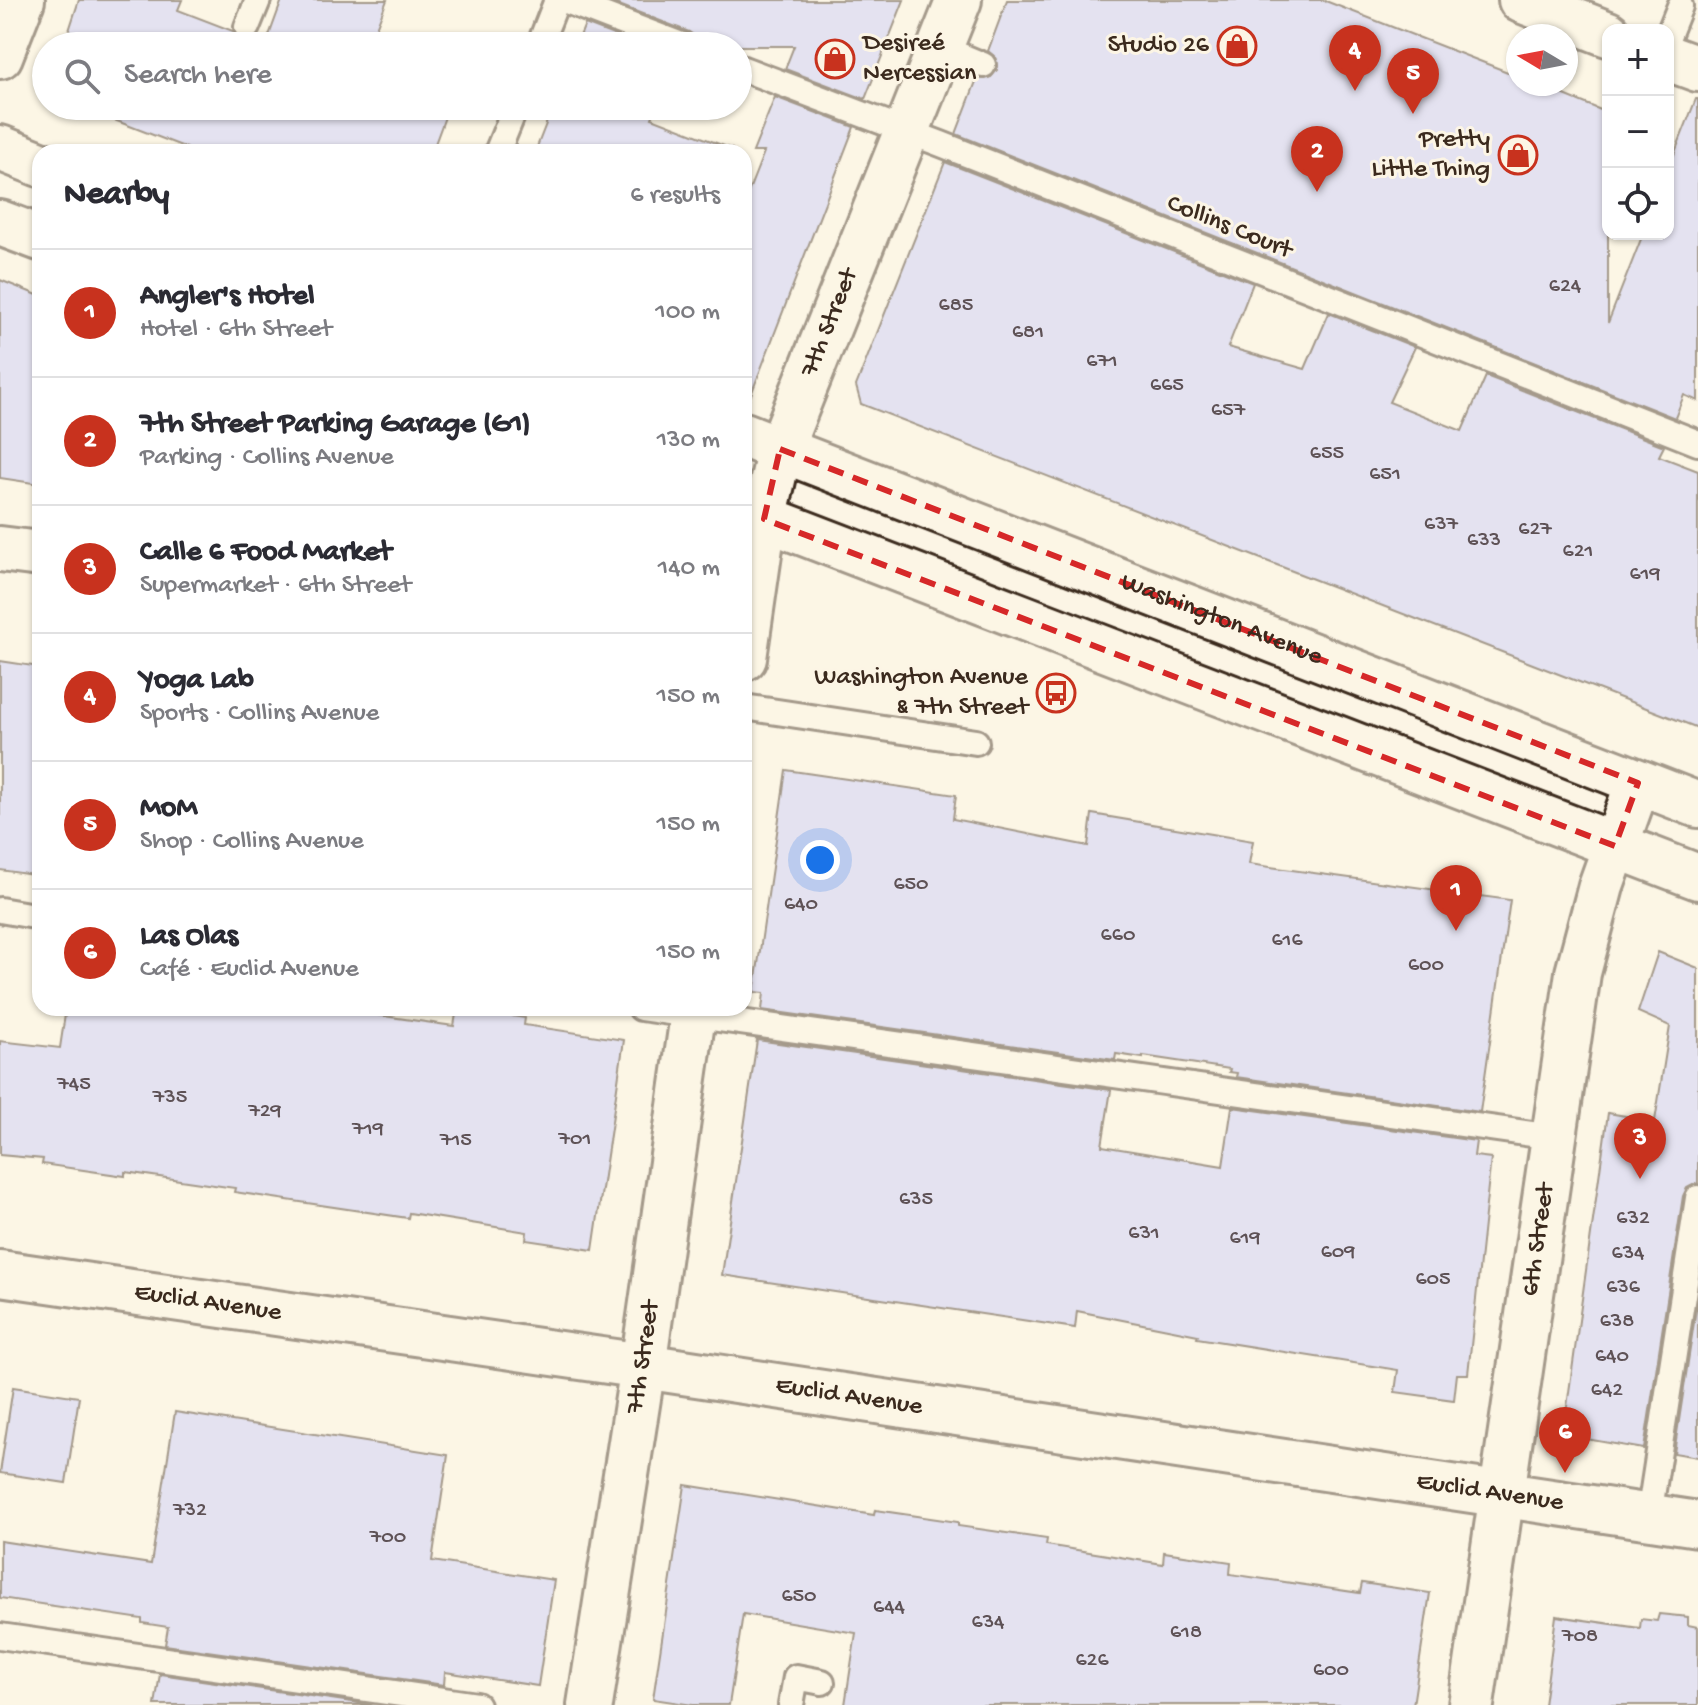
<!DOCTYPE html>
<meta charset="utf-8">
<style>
:root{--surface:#fff;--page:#f2f2f3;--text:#2b2b33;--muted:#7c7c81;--line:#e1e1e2;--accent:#c8321e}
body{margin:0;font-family:"Gochi Hand",sans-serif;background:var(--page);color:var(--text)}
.controls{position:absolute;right:24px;top:24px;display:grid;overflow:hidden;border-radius:16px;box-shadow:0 2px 6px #0004}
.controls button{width:72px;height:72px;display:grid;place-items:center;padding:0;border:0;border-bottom:2px solid var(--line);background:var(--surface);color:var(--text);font:40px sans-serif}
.compass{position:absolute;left:1506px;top:24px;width:72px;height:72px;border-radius:50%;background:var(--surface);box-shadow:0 2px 6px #0004;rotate:280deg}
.you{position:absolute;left:820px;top:860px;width:28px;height:28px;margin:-20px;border:6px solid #fff;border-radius:50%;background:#1a73e8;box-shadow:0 0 0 12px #1a73e833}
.badge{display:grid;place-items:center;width:52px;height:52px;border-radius:50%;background:var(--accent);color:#fff;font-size:26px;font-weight:700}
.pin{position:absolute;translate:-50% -66px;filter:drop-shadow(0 2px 4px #0008)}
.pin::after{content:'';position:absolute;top:42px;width:28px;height:24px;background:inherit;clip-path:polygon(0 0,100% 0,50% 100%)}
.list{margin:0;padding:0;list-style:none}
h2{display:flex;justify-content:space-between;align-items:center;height:104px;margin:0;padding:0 32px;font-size:34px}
h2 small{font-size:26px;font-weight:400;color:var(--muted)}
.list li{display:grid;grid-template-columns:52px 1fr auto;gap:24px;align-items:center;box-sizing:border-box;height:128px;padding:0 32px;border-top:2px solid var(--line)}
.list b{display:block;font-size:30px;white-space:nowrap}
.list p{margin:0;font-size:26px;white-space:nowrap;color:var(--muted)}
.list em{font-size:26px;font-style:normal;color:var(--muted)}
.icon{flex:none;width:44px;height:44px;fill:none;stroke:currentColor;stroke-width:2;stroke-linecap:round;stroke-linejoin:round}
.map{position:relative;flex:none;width:1698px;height:1705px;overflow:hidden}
.search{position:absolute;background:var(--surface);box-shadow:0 2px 6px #0004;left:32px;top:32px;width:720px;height:88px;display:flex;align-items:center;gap:20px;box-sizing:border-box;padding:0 28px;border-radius:44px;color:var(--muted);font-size:30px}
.panel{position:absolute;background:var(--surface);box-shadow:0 2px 6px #0004;left:32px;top:144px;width:720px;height:872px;border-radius:24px}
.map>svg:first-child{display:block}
.building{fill:#c7cafd;stroke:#3b2a1e;stroke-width:2}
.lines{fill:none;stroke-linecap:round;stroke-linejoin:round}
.lane-casing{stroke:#3b2a1e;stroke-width:30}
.street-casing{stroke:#3b2a1e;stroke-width:50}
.secondary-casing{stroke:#3b2a1e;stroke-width:50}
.primary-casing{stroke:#3b2a1e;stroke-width:50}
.lane{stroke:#fcf5e5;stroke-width:24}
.street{stroke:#fcf5e5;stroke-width:44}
.secondary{stroke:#fcf5e5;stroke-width:44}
.primary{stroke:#fcf5e5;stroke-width:44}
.marked{fill:none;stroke:#d62828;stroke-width:6;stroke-dasharray:16 10;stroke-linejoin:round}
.labels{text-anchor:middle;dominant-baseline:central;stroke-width:6;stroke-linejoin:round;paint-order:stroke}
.number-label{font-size:22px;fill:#5e5256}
.poi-label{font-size:26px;fill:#3b2a1e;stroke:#fcf5e5;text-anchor:end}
.street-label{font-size:26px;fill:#3b2a1e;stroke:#fcf5e5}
</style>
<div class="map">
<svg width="1698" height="1705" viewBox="0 0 1698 1705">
<rect width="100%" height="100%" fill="#fcf5e5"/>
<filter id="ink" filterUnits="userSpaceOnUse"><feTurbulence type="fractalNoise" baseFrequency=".0125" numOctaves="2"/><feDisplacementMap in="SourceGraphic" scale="16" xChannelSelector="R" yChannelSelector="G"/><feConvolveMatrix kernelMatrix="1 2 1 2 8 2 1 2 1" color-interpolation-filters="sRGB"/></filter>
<g filter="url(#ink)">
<!-- building -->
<g class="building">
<path d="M 79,0 L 182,0 L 178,10 L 233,31 L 242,41 L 255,40 L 266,44 L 282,0 L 387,0 L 369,46 L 64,46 Z"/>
<path d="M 606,0 L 904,0 L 865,99 L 785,69 L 794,46 L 699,46 L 696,37 L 689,32 Z"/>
<path d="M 1007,0 L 1323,0 L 1518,76 L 1518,84 L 1538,84 L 1608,113 L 1608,323 L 1643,234 L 1668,234 L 1668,170 L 1696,99 L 1698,99 L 1698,401 L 1684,395 L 1675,418 L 956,134 L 977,79 L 991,77 L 997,70 L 995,57 L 988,51 Z"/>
<path d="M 585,24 L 642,46 L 576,46 Z"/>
<path d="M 775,97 L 854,127 L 747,405 L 744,405 L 744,203 L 764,152 L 753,152 Z"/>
<path d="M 78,106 L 449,106 L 432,152 L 197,152 Z"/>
<path d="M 553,106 L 657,106 L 652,118 L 732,149 L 732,152 L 535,152 Z"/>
<path d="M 945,162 L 1253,283 L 1228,347 L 1305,369 L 1329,313 L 1415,347 L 1389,402 L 1462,431 L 1486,376 L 1664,446 L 1659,456 L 1698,471 L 1698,728 L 861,404 L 856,386 Z"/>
<path d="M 0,280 L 40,296 L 40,484 L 0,478 Z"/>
<path d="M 0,661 L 40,667 L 40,876 L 0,870 Z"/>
<path d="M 786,770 L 956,795 L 953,819 L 1088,846 L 1092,814 L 1253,841 L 1249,864 L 1510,900 L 1480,1112 L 1236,1077 L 1237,1073 L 1229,1072 L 1230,1069 L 1143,1056 L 1143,1058 L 1116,1054 L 1115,1060 L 762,1010 L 764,993 L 754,992 Z"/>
<path d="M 1658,952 L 1698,968 L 1698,1183 L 1687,1188 L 1683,1196 L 1644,1449 L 1563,1435 L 1608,1113 L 1655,1121 L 1670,1026 L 1638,1012 Z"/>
<path d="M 66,1008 L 328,1008 L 454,1026 L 457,1008 L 463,1008 L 525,1018 L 524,1025 L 624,1040 L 593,1250 L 526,1240 L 527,1232 L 409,1213 L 408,1218 L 234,1192 L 235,1188 L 125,1172 L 125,1176 L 42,1164 L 43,1159 L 0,1155 L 0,1041 L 60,1048 Z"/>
<path d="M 757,1040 L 1111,1090 L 1102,1146 L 1223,1166 L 1232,1107 L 1476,1141 L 1474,1156 L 1491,1158 L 1468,1374 L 1457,1374 L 1454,1400 L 1395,1392 L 1398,1370 L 1197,1338 L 1198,1335 L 1077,1311 L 1075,1328 L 722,1275 Z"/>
<path d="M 1698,1296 L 1698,1457 L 1674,1453 Z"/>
<path d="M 13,1387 L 79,1397 L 66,1483 L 0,1473 Z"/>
<path d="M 175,1412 L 448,1455 L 432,1561 L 554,1580 L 538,1686 L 445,1672 L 444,1685 L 165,1645 L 168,1627 L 142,1623 L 142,1619 L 0,1598 L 0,1541 L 151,1564 Z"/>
<path d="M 685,1485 L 874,1515 L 875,1510 L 958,1522 L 958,1526 L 1047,1539 L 1046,1545 L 1163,1564 L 1164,1552 L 1231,1562 L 1230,1574 L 1360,1593 L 1362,1583 L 1430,1593 L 1413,1705 L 845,1705 L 856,1633 L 743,1614 L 729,1705 L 693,1705 L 653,1699 Z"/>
<path d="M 1659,1614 L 1688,1617 L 1688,1625 L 1698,1627 L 1698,1705 L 1544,1705 L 1556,1616 L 1640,1628 L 1641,1619 L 1657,1621 Z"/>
<path d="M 160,1674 L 372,1705 L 155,1705 Z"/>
</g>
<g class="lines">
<defs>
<g id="lane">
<path d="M 564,0 L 684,46"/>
<path d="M 247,27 L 258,0"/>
<path d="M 1668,36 L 1680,6"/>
<path d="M 539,46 L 557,0"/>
<path d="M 940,47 L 983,65"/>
<path d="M 738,67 L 941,144 L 1698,443"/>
<path d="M 498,150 L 516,106"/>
<path d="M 744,707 L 976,742"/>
<path d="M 0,910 L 40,917"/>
<path d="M 641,1008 L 1553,1137"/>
<path d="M 1649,1516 L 1698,1198"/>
<path d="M 0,1636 L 477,1705"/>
<path d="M 791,1705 L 796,1677 L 822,1682"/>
</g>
<g id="street">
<path d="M 0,56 L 22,0"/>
<path d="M 0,549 L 40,554"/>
<path id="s1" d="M 744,658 L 764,519 L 780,449 L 959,0"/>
<path id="s2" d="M 0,1273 L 643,1366 L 1698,1524"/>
<path id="s3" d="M 590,1705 L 643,1366 L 694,1008"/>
<path id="s4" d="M 1471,1705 L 1578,973 L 1601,886 L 1638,783"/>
</g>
<g id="secondary">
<path d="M 0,148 L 40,164"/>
<path d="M 0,223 L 40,238"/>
<path id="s5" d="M 744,435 L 1698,805"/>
<path d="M 744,510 L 1698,877"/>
</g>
<g id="primary">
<path d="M 1521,0 L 1608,34"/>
<path d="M 1668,58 L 1698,69"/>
</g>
</defs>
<!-- lane casing -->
<use href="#lane" class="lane-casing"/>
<!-- street casing -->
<use href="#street" class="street-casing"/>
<!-- secondary casing -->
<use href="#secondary" class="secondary-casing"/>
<!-- primary casing -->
<use href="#primary" class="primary-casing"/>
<!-- lane -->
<use href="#lane" class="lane"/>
<!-- street -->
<use href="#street" class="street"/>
<!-- secondary -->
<use href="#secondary" class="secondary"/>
<!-- primary -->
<use href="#primary" class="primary"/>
</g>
</g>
<!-- marked area -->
<path d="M0 0H1698V1705H0ZM 780,449 L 1638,783 L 1615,846 L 764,519 Z" fill="#fcf5e5" fill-opacity=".55" fill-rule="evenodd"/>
<path class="marked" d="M 780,449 L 1638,783 L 1615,846 L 764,519 Z"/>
<!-- icons -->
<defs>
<symbol id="shop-ring" viewBox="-11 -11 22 22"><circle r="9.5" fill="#fcf5e5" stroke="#c8321e" stroke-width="1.5"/><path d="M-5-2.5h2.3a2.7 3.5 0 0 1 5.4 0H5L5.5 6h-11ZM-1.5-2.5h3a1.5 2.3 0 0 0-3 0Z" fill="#c8321e"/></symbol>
<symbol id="bus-ring" viewBox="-11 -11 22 22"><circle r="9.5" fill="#fcf5e5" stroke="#c8321e" stroke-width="1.5"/><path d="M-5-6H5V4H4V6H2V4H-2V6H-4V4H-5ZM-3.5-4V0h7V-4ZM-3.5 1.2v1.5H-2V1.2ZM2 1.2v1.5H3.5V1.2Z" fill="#c8321e"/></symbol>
</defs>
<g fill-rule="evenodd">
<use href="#shop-ring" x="1215" y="24" width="44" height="44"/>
<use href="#shop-ring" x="813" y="37" width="44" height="44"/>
<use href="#shop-ring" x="1496" y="133" width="44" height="44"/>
<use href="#bus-ring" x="1034" y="671" width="44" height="44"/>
</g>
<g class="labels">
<!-- number labels -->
<g class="number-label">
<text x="1565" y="287">624</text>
<text x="956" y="306">685</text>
<text x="1028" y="333">681</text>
<text x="1102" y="362">671</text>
<text x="1167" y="386">665</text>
<text x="1228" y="411">657</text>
<text x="1327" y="454">655</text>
<text x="1385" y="475">651</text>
<text x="1441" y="525">637</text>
<text x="1535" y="530">627</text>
<text x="1484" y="541">633</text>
<text x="1578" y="552">621</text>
<text x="1645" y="575">619</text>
<text x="911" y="885">650</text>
<text x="801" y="905">640</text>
<text x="1118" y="936">660</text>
<text x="1287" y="941">616</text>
<text x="1426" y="966">600</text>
<text x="74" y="1085">745</text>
<text x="170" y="1098">735</text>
<text x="265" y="1112">729</text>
<text x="368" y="1130">719</text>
<text x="575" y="1140">701</text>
<text x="456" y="1141">715</text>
<text x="916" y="1200">635</text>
<text x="1633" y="1219">632</text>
<text x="1144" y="1234">631</text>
<text x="1245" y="1239">619</text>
<text x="1338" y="1253">609</text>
<text x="1628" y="1254">634</text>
<text x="1433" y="1280">605</text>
<text x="1623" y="1288">636</text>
<text x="1617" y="1322">638</text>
<text x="1612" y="1357">640</text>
<text x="1607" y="1391">642</text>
<text x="190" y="1511">732</text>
<text x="388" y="1538">700</text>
<text x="799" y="1597">650</text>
<text x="889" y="1608">644</text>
<text x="988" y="1623">634</text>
<text x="1186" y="1633">618</text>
<text x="1580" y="1637">708</text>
<text x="1092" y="1661">626</text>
<text x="1331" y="1671">600</text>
</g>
<!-- poi labels -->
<g class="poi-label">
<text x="863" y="44" text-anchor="start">Desireé<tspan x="863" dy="30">Nercessian</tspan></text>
<text x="1209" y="46">Studio 26</text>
<text x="1490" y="140">Pretty<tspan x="1490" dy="30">Little Thing</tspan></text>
<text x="1028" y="678">Washington Avenue<tspan x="1028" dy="30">&amp; 7th Street</tspan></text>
</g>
<!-- street labels -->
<g class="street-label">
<text transform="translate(1229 228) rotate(22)">Collins Court</text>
<text stroke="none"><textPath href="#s1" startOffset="348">7th Street</textPath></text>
<text stroke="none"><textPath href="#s5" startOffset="512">Washington Avenue</textPath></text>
<text stroke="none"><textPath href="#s4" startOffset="470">6th Street</textPath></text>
<text stroke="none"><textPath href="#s2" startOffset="210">Euclid Avenue</textPath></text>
<text stroke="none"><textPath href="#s3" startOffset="352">7th Street</textPath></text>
<text stroke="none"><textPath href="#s2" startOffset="858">Euclid Avenue</textPath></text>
<text stroke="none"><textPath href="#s2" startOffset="1506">Euclid Avenue</textPath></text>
</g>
</g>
</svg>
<div class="controls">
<button>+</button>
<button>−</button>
<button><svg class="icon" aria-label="locate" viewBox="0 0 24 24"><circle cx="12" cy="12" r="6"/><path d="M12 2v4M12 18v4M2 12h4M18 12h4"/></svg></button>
</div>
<svg class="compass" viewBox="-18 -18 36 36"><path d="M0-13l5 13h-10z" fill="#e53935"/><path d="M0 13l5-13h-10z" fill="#7c7c81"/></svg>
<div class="you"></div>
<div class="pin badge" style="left:1456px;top:931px">1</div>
<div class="pin badge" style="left:1317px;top:192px">2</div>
<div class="pin badge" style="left:1640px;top:1179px">3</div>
<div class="pin badge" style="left:1355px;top:91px">4</div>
<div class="pin badge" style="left:1413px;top:114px">5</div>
<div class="pin badge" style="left:1565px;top:1473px">6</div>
<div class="search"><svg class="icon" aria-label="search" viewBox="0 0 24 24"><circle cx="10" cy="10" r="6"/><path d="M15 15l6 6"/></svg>Search here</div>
<section class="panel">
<h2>Nearby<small>6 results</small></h2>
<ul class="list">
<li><span class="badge">1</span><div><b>Angler's Hotel</b><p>Hotel · 6th Street</p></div><em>100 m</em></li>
<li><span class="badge">2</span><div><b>7th Street Parking Garage (G1)</b><p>Parking · Collins Avenue</p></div><em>130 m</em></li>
<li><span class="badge">3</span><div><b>Calle 6 Food Market</b><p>Supermarket · 6th Street</p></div><em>140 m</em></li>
<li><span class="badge">4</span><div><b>Yoga Lab</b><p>Sports · Collins Avenue</p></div><em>150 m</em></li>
<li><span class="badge">5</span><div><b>MoM</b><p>Shop · Collins Avenue</p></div><em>150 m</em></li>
<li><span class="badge">6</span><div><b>Las Olas</b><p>Café · Euclid Avenue</p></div><em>150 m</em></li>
</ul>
</section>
</div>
